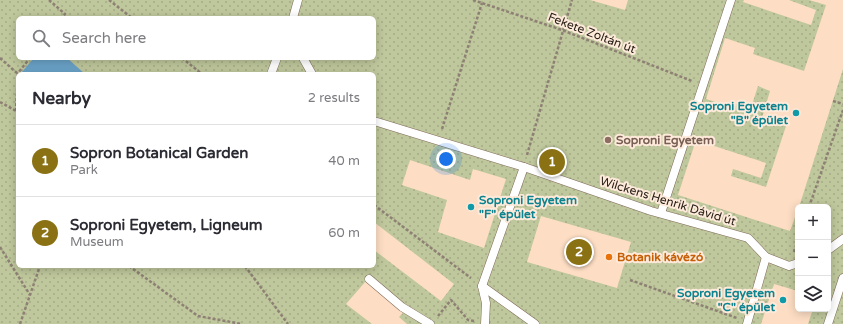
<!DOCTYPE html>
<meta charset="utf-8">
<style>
:root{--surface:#fff;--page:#f2f2f3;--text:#2b2b33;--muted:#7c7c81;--line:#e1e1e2;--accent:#8a7113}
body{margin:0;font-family:"Varela Round",sans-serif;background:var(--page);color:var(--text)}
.controls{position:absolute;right:12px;bottom:12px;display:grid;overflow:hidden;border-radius:6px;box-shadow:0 2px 10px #0003}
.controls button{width:36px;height:36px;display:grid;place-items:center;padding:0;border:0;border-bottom:1px solid var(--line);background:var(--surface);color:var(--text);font:20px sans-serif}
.you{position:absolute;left:446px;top:159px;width:14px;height:14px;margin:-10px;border:3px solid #fff;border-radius:50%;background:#1a73e8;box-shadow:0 0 0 6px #1a73e833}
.badge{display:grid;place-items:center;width:26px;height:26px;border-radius:50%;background:var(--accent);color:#fff;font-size:13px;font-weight:700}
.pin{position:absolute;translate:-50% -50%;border:2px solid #fff;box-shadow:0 1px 4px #0006}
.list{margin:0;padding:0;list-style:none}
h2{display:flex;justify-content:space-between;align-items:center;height:52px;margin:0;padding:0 16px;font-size:17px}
h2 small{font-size:13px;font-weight:400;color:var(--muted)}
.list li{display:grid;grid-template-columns:26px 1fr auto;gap:12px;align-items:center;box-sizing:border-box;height:72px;padding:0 16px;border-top:1px solid var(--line)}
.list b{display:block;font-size:15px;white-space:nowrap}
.list p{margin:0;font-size:13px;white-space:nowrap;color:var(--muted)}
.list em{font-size:13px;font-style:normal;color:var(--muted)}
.icon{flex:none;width:22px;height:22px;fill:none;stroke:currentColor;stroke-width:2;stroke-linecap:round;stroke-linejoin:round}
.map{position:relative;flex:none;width:843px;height:324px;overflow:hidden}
.search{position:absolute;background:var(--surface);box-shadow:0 2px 10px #0003;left:16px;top:16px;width:360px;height:44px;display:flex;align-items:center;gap:10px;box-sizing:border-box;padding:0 14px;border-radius:6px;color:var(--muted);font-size:15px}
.panel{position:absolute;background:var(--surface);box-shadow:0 2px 10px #0003;left:16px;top:72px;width:360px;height:196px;border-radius:6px}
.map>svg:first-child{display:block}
.built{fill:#fddec4;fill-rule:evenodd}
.garden{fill:url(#garden-dots);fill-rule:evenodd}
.water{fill:#6aa2c7}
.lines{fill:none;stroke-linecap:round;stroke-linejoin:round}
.lane-casing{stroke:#816b59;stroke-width:9}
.path{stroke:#8e8074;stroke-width:2.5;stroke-dasharray:3 2;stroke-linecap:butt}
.lane{stroke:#fff;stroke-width:8}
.culture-dot{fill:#0f9aa8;stroke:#feeada;stroke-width:1.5}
.education-dot{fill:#8d6e63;stroke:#feeada;stroke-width:1.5}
.food-dot{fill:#e8710a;stroke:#feeada;stroke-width:1.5}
.labels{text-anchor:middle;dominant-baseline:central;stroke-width:4;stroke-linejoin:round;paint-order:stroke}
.street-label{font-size:12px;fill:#292018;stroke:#feeada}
.culture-label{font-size:12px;font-weight:bold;fill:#0d838f;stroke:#feeada;text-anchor:end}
.education-label{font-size:12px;font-weight:bold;fill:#785e54;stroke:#feeada;text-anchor:start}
.food-label{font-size:12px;font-weight:bold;fill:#c56008;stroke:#feeada;text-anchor:start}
</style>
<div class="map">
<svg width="843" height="324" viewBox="0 0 843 324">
<defs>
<pattern id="garden-dots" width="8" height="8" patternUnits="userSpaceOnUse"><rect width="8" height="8" fill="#bfc79c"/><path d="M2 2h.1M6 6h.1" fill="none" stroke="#a4ab86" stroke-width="1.8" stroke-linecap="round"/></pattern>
</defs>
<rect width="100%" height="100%" fill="#feeada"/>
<!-- built -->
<path class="built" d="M 0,0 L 843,0 L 843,324 L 0,324 ZM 18,18 L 374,18 L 374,58 L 18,58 ZM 18,74 L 374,74 L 374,266 L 18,266 ZM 798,207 L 828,207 L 828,309 L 798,309 Z"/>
<!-- garden -->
<g class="garden">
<path d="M 0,0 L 590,0 L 625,10 L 628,0 L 744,0 L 743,2 L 811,25 L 816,10 L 789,0 L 809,0 L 826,5 L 804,71 L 753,54 L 755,48 L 725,38 L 706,99 L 735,108 L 736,104 L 751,108 L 758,86 L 770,91 L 762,118 L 786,126 L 766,187 L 731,176 L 733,169 L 761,178 L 766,163 L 696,140 L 678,195 L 790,231 L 798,209 L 798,291 L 774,284 L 761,324 L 407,324 L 399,317 L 403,313 L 366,281 L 346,304 L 372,324 L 0,324 ZM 18,18 L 374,18 L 374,58 L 18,58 ZM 18,74 L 374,74 L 374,222 L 454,284 L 441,301 L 374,250 L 374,266 L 18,266 ZM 410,160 L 470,180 L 473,169 L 506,179 L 484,248 L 438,232 L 447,200 L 402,185 ZM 541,216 L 631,242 L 617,288 L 527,262 Z"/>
<path d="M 843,69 L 843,324 L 808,324 L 813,309 L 828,309 L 828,207 L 799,207 Z"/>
</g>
<!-- water -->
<path class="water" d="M 34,58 L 67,58 L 85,74 L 22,74 L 21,73 Z"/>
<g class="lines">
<defs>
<g id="lane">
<path d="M 293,18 L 298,0"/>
<path d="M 303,58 L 312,74"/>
<path d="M 271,74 L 277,58"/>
<path d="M 374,121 L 524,167 L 651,211 L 748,238 L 766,257 L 789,266 L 798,263"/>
<path d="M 661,213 L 731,0"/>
<path d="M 828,250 L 843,239"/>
<path d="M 369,279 L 402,307 L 430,324"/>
<path d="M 482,286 L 535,324"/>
<path d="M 485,324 L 486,303 L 482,286 L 524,167"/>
<path d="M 747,324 L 766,257"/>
<path d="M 828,324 L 843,278"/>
</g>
</defs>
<!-- lane casing -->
<use href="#lane" class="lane-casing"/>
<!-- path -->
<g class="path">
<path d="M 49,0 L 65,14 L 61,18"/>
<path d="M 109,0 L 132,18"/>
<path d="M 473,0 L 562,30 L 692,81"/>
<path d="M 0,58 L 18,74"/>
<path d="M 182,58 L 202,74"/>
<path d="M 833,101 L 843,104"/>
<path d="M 0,102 L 18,112"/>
<path d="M 16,111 L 18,73 L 30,58"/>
<path d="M 442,129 L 482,3"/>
<path d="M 527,155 L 572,0"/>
<path d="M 374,205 L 471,278"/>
<path d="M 809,207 L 843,110"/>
<path d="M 0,247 L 30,295"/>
<path d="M 794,252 L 798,240"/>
<path d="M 129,266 L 198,316 L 242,324"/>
<path d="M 245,266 L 288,324"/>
<path d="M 630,280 L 737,318"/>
<path d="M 438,316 L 451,300 L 468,320 L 474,321"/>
<path d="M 20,324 L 40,266"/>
</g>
<!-- lane -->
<use href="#lane" class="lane"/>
</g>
<!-- markers -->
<g class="culture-dot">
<circle cx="796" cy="113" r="4"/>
<circle cx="471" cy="207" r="4"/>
<circle cx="783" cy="300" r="4"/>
</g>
<circle class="education-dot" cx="608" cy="140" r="4"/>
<circle class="food-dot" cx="609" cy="257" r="4"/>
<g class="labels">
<!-- street labels -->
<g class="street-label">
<text transform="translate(592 33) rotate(21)">Fekete Zoltán út</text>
<text transform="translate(668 201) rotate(17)">Wilckens Henrik Dávid út</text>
</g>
<!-- culture labels -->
<g class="culture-label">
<text x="788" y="106">Soproni Egyetem<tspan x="788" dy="14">"B" épület</tspan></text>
<text x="479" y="200" text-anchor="start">Soproni Egyetem<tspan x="479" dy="14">"F" épület</tspan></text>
<text x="775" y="293">Soproni Egyetem<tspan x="775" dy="14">"C" épület</tspan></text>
</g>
<!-- education labels -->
<g class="education-label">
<text x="616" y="140">Soproni Egyetem</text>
</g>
<!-- food labels -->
<g class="food-label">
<text x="617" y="257">Botanik kávézó</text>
</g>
</g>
</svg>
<div class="controls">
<button>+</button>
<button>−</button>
<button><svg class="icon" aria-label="layers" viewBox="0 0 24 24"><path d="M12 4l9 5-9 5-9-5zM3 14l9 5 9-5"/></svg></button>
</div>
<div class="you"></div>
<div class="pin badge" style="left:552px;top:162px">1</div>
<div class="pin badge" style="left:579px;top:252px">2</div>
<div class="search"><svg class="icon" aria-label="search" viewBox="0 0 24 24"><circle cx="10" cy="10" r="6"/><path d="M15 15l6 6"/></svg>Search here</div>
<section class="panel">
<h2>Nearby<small>2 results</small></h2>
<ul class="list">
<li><span class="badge">1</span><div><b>Sopron Botanical Garden</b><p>Park</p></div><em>40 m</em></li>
<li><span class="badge">2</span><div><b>Soproni Egyetem, Ligneum</b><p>Museum</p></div><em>60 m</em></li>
</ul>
</section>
</div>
